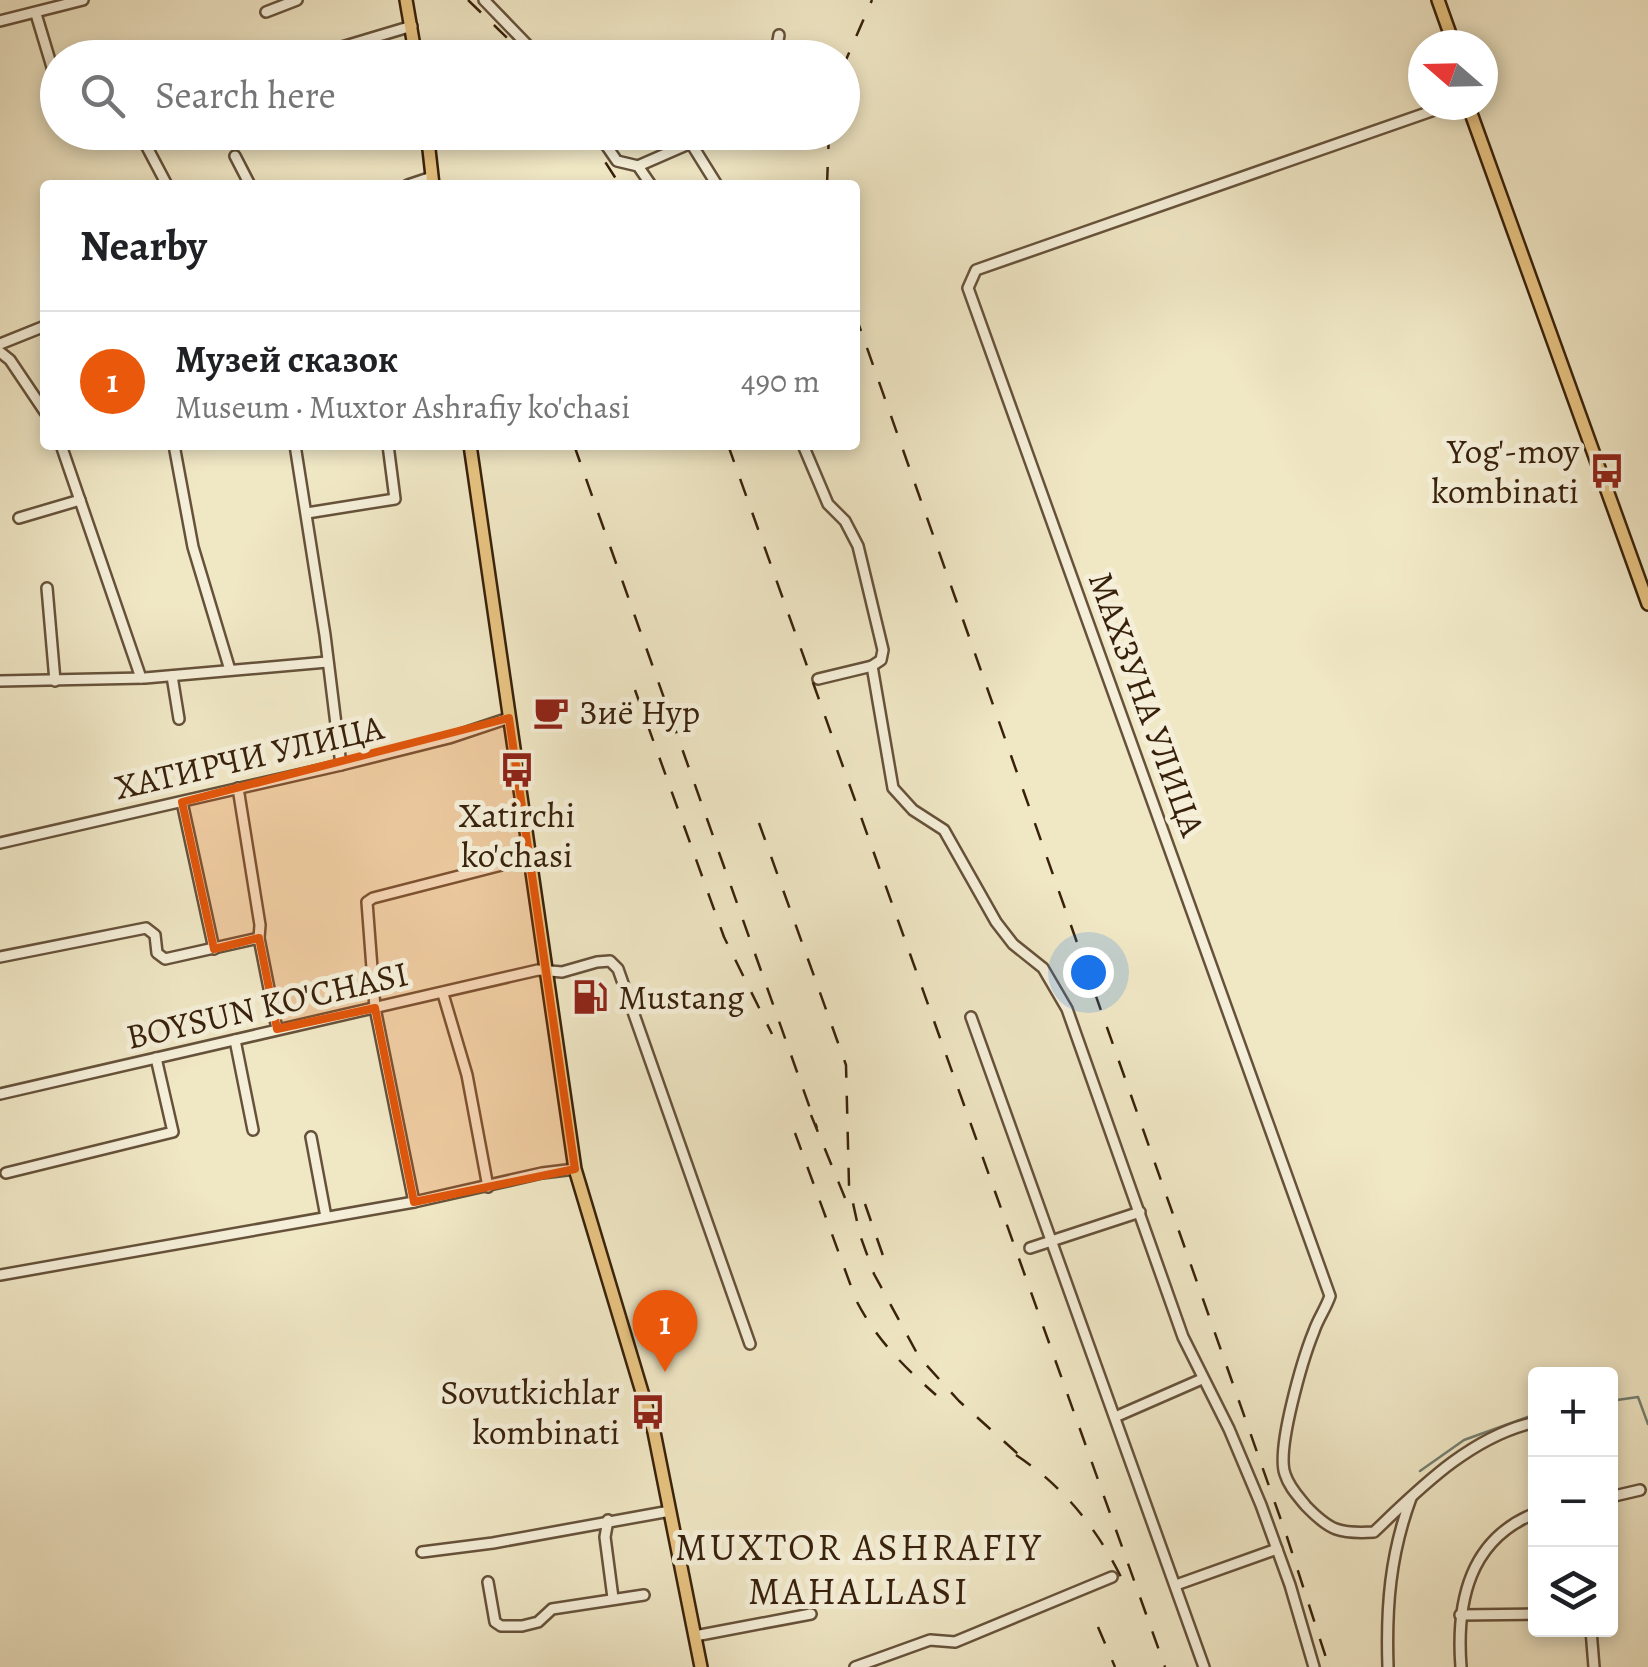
<!DOCTYPE html>
<meta charset="utf-8">
<style>
:root{--surface:#fff;--page:#f2f2f2;--text:#202124;--muted:#757577;--line:#e0e0e0;--accent:#ea580c}
body{margin:0;font-family:Alegreya,serif;background:var(--page);color:var(--text)}
.controls{position:absolute;right:30px;bottom:30px;display:grid;overflow:hidden;border-radius:10px;box-shadow:0 5px 15px #0003}
.controls button{width:90px;height:90px;display:grid;place-items:center;padding:0;border:0;border-bottom:2px solid var(--line);background:var(--surface);color:var(--text);font:50px sans-serif}
.compass{position:absolute;left:1408px;top:30px;width:90px;height:90px;border-radius:50%;background:var(--surface);box-shadow:0 5px 15px #0003;rotate:290deg}
.you{position:absolute;left:1088px;top:972px;width:35px;height:35px;margin:-25px;border:8px solid #fff;border-radius:50%;background:#1a73e8;box-shadow:0 0 0 15px #1a73e833}
.badge{display:grid;place-items:center;width:65px;height:65px;border-radius:50%;background:var(--accent);color:#fff;font-size:32px;font-weight:700}
.pin{position:absolute;translate:-50% -82px;filter:drop-shadow(0 2px 5px #0008)}
.pin::after{content:'';position:absolute;top:52px;width:35px;height:30px;background:inherit;clip-path:polygon(0 0,100% 0,50% 100%)}
.list{margin:0;padding:0;list-style:none}
h2{display:flex;justify-content:space-between;align-items:center;height:130px;margin:0;padding:0 40px;font-size:42px}
h2 small{font-size:32px;font-weight:400;color:var(--muted)}
.list li{display:grid;grid-template-columns:65px 1fr auto;gap:30px;align-items:center;box-sizing:border-box;height:140px;padding:0 40px;border-top:2px solid var(--line)}
.list b{display:block;font-size:38px;white-space:nowrap}
.list p{margin:0;font-size:32px;white-space:nowrap;color:var(--muted)}
.list em{font-size:32px;font-style:normal;color:var(--muted)}
.icon{flex:none;width:55px;height:55px;fill:none;stroke:currentColor;stroke-width:2;stroke-linecap:round;stroke-linejoin:round}
.map{position:relative;flex:none;width:1648px;height:1667px;overflow:hidden}
.search{position:absolute;background:var(--surface);box-shadow:0 5px 15px #0003;left:40px;top:40px;width:820px;height:110px;display:flex;align-items:center;gap:25px;box-sizing:border-box;padding:0 35px;border-radius:55px;color:var(--muted);font-size:38px}
.panel{position:absolute;background:var(--surface);box-shadow:0 5px 15px #0003;left:40px;top:180px;width:820px;height:270px;border-radius:10px}
.map>svg:first-child{display:block}
.lines{fill:none;stroke-linecap:round;stroke-linejoin:round}
.stream{stroke:#738073;stroke-width:2.5}
.minor-casing{stroke:#66523a;stroke-width:14}
.major-casing{stroke:#38210b;stroke-width:16}
.minor{stroke:#f5efd9;stroke-width:9}
.major{stroke:#e8c482;stroke-width:11}
.rail{stroke:#38210b;stroke-width:2.5;stroke-dasharray:18 18;stroke-linecap:butt}
.marked{fill:#df560c;fill-opacity:0.2;stroke:#df560c;stroke-width:8;stroke-linejoin:round}
.labels{text-anchor:middle;dominant-baseline:central;stroke-width:10;stroke-linejoin:round;paint-order:stroke}
.poi-label{font-size:35px;fill:#38210b;stroke:#f5efd9;text-anchor:end}
.street-label{font-size:35px;fill:#38210b;stroke:#f5efd9}
.neighbourhood-label{font-size:38px;letter-spacing:2.5px;fill:#38210b;stroke:#f5efd9}
</style>
<div class="map">
<svg width="1648" height="1667" viewBox="0 0 1648 1667">
<rect width="100%" height="100%" fill="#f0e7c5"/>
<filter id="stains"><feTurbulence type="fractalNoise" baseFrequency=".002" numOctaves="4"/><feColorMatrix values="0 0 0 0 .2 0 0 0 0 .09 0 0 0 0 .02 0 0 0 .5 -.17"/></filter>
<radialGradient id="worn" r=".72"><stop offset=".6" stop-color="#630" stop-opacity="0"/><stop offset="1" stop-color="#630" stop-opacity=".3"/></radialGradient>
<g class="lines">
<!-- stream -->
<g class="stream">
<path d="M 1610,1401 L 1638,1397 L 1648,1424"/>
<path d="M 1420,1471 L 1464,1440 L 1536,1414"/>
</g>
<defs>
<g id="minor">
<path d="M 484,0 L 540,58"/>
<path d="M 266,12 L 297,0"/>
<path d="M 36,14 L 58,87"/>
<path d="M 0,21 L 83,0"/>
<path d="M 629,52 L 633,58"/>
<path d="M 305,58 L 412,26"/>
<path d="M 775,58 L 779,35"/>
<path d="M 1449,105 L 976,270 L 968,288 L 1330,1296 C 1326,1308 1318,1319 1314,1331 C 1303,1358 1276,1449 1285,1474 C 1289,1487 1298,1496 1306,1506 C 1330,1531 1340,1534 1374,1532 C 1420,1488 1471,1436 1536,1422"/>
<path d="M 78,132 L 83,141"/>
<path d="M 139,132 L 167,185"/>
<path d="M 597,132 L 617,161 L 638,166 L 651,185"/>
<path d="M 684,132 L 717,185"/>
<path d="M 235,156 L 250,185"/>
<path d="M 638,166 L 716,132"/>
<path d="M 408,185 L 432,177"/>
<path d="M 0,344 L 45,326"/>
<path d="M 0,352 L 10,360 L 45,412"/>
<path d="M 61,445 L 141,678"/>
<path d="M 174,445 L 193,547 L 230,670"/>
<path d="M 295,445 L 325,635 L 341,765"/>
<path d="M 803,445 L 828,504 L 845,521 L 858,546 L 883,650 L 881,660 L 872,666 L 893,788 L 913,810 L 944,830 L 996,922 L 1013,944 L 1043,968 L 1067,1009 L 1183,1337 L 1229,1429 L 1261,1505 L 1290,1585 L 1314,1667"/>
<path d="M 307,513 L 395,499 L 388,445"/>
<path d="M 19,518 L 80,500"/>
<path d="M 47,588 L 55,681"/>
<path d="M 172,676 L 179,719"/>
<path d="M 818,679 L 872,666"/>
<path d="M 0,681 L 145,678 L 327,662"/>
<path d="M 238,788 L 260,925 L 259,938 L 277,1029"/>
<path d="M 182,802 L 214,949"/>
<path d="M 0,843 L 341,765 L 449,738 L 509,718"/>
<path d="M 0,957 L 146,928 L 155,935 L 157,953 L 165,959 L 259,938"/>
<path d="M 443,994 L 467,1075 L 488,1187"/>
<path d="M 971,1017 L 1204,1667"/>
<path d="M 235,1040 L 253,1130"/>
<path d="M 0,1094 L 538,970 L 562,972 L 597,962 L 610,961 L 618,969 L 750,1344"/>
<path d="M 311,1137 L 326,1217"/>
<path d="M 6,1173 L 173,1132 L 156,1058"/>
<path d="M 414,1202 L 375,1008 L 367,902 L 373,898 L 529,858"/>
<path d="M 1030,1248 L 1140,1212"/>
<path d="M 0,1275 L 414,1202 L 542,1173 L 575,1169"/>
<path d="M 1115,1417 L 1202,1379"/>
<path d="M 1610,1497 L 1640,1490"/>
<path d="M 608,1520 L 605,1537 L 613,1598"/>
<path d="M 422,1552 L 493,1543 L 670,1511"/>
<path d="M 488,1582 L 495,1622 L 501,1626 L 522,1626 L 538,1622 L 552,1609 L 644,1595"/>
<path d="M 1176,1585 L 1277,1549"/>
<path d="M 1460,1615 L 1536,1614"/>
<path d="M 1591,1630 L 1594,1667"/>
<path d="M 695,1636 L 811,1614"/>
<path d="M 855,1667 L 930,1640 L 955,1642 L 1112,1577"/>
<path d="M 1388,1667 C 1386,1607 1390,1555 1411,1498"/>
<path d="M 1461,1667 C 1456,1602 1469,1539 1536,1513"/>
</g>
<g id="major">
<path d="M 406,0 L 416,58"/>
<path d="M 1438,0 L 1454,45"/>
<path d="M 1468,105 L 1648,604"/>
<path d="M 427,132 L 433,185"/>
<path d="M 470,445 L 575,1169 L 654,1432 L 701,1667"/>
</g>
</defs>
<!-- minor casing -->
<use href="#minor" class="minor-casing"/>
<!-- major casing -->
<use href="#major" class="major-casing"/>
<!-- minor -->
<use href="#minor" class="minor"/>
<!-- major -->
<use href="#major" class="major"/>
<!-- rail -->
<g class="rail">
<path d="M 468,0 L 528,58"/>
<path d="M 842,69 L 872,0"/>
<path d="M 586,132 L 620,185"/>
<path d="M 827,185 L 829,132"/>
<path d="M 855,314 L 1287,1537 L 1329,1667"/>
<path d="M 574,445 L 817,1128"/>
<path d="M 728,445 L 1165,1667"/>
<path d="M 635,690 L 724,937 L 772,1034"/>
<path d="M 759,823 L 846,1065 L 849,1185 L 860,1235 L 874,1274 L 919,1357 L 959,1401 L 1028,1463"/>
<path d="M 811,1115 L 845,1198"/>
<path d="M 795,1133 L 856,1300 C 876,1339 903,1366 936,1395"/>
<path d="M 865,1204 L 888,1270"/>
<path d="M 1016,1455 C 1063,1486 1097,1528 1122,1579"/>
<path d="M 1098,1627 L 1115,1667"/>
</g>
</g>
<!-- marked area -->
<path class="marked" d="M 509,718 L 575,1169 L 414,1202 L 375,1008 L 277,1029 L 259,938 L 214,949 L 182,802 Z"/>
<!-- icons -->
<defs>
<symbol id="bus-bare" viewBox="-9 -9 18 18"><path d="M-5-6H5V4H4V6H2V4H-2V6H-4V4H-5ZM-3.5-4V0h7V-4ZM-3.5 1.2v1.5H-2V1.2ZM2 1.2v1.5H3.5V1.2Z" fill="#8f2418" stroke="#f5efd9" stroke-width="2.5" paint-order="stroke"/></symbol>
<symbol id="cafe-bare" viewBox="-9 -9 18 18"><path d="M-5.5-4.5H6V0H3Q3 3.5 0 3.5H-2.5Q-5.5 3.5-5.5 0ZM3-3.2v2h1.7v-2ZM-6 4.5H4V6H-6Z" fill="#8f2418" stroke="#f5efd9" stroke-width="2.5" paint-order="stroke"/></symbol>
<symbol id="fuel-bare" viewBox="-9 -9 18 18"><path d="M-5.5-6h7V0h2V4h1.3V-2.5L3-4.5l.8-.8L6-3V5H2.5V1h-1V6h-7ZM-4.2-4.7v3.2H.2V-4.7Z" fill="#8f2418" stroke="#f5efd9" stroke-width="2.5" paint-order="stroke"/></symbol>
</defs>
<g fill-rule="evenodd">
<use href="#bus-bare" x="1582" y="446" width="50" height="50"/>
<use href="#cafe-bare" x="526" y="687" width="50" height="50"/>
<use href="#bus-bare" x="492" y="745" width="50" height="50"/>
<use href="#fuel-bare" x="565" y="972" width="50" height="50"/>
<use href="#bus-bare" x="623" y="1387" width="50" height="50"/>
</g>
<g class="labels">
<!-- poi labels -->
<g class="poi-label">
<text x="1579" y="451">Yog'-moy<tspan x="1579" dy="40">kombinati</tspan></text>
<text x="579" y="712" text-anchor="start">Зиё Нур</text>
<text x="517" y="815" text-anchor="middle">Xatirchi<tspan x="517" dy="40">ko'chasi</tspan></text>
<text x="618" y="997" text-anchor="start">Mustang</text>
<text x="620" y="1392">Sovutkichlar<tspan x="620" dy="40">kombinati</tspan></text>
</g>
<!-- street labels -->
<g class="street-label">
<text transform="translate(1147 704) rotate(70)">МАХЗУНА УЛИЦА</text>
<text transform="translate(249 757) rotate(-13)">ХАТИРЧИ УЛИЦА</text>
<text transform="translate(267 1005) rotate(-13)">BOYSUN KO'CHASI</text>
</g>
<!-- neighbourhood labels -->
<g class="neighbourhood-label">
<text x="859" y="1547">MUXTOR ASHRAFIY<tspan x="859" dy="44">MAHALLASI</tspan></text>
</g>
</g>
<rect width="100%" height="100%" filter="url(#stains)"/>
<rect width="100%" height="100%" fill="url(#worn)"/>
</svg>
<div class="controls">
<button>+</button>
<button>−</button>
<button><svg class="icon" aria-label="layers" viewBox="0 0 24 24"><path d="M12 4l9 5-9 5-9-5zM3 14l9 5 9-5"/></svg></button>
</div>
<svg class="compass" viewBox="-18 -18 36 36"><path d="M0-13l5 13h-10z" fill="#e53935"/><path d="M0 13l5-13h-10z" fill="#757577"/></svg>
<div class="you"></div>
<div class="pin badge" style="left:665px;top:1372px">1</div>
<div class="search"><svg class="icon" aria-label="search" viewBox="0 0 24 24"><circle cx="10" cy="10" r="6"/><path d="M15 15l6 6"/></svg>Search here</div>
<section class="panel">
<h2>Nearby<small></small></h2>
<ul class="list">
<li><span class="badge">1</span><div><b>Музей сказок</b><p>Museum · Muxtor Ashrafiy ko'chasi</p></div><em>490 m</em></li>
</ul>
</section>
</div>
